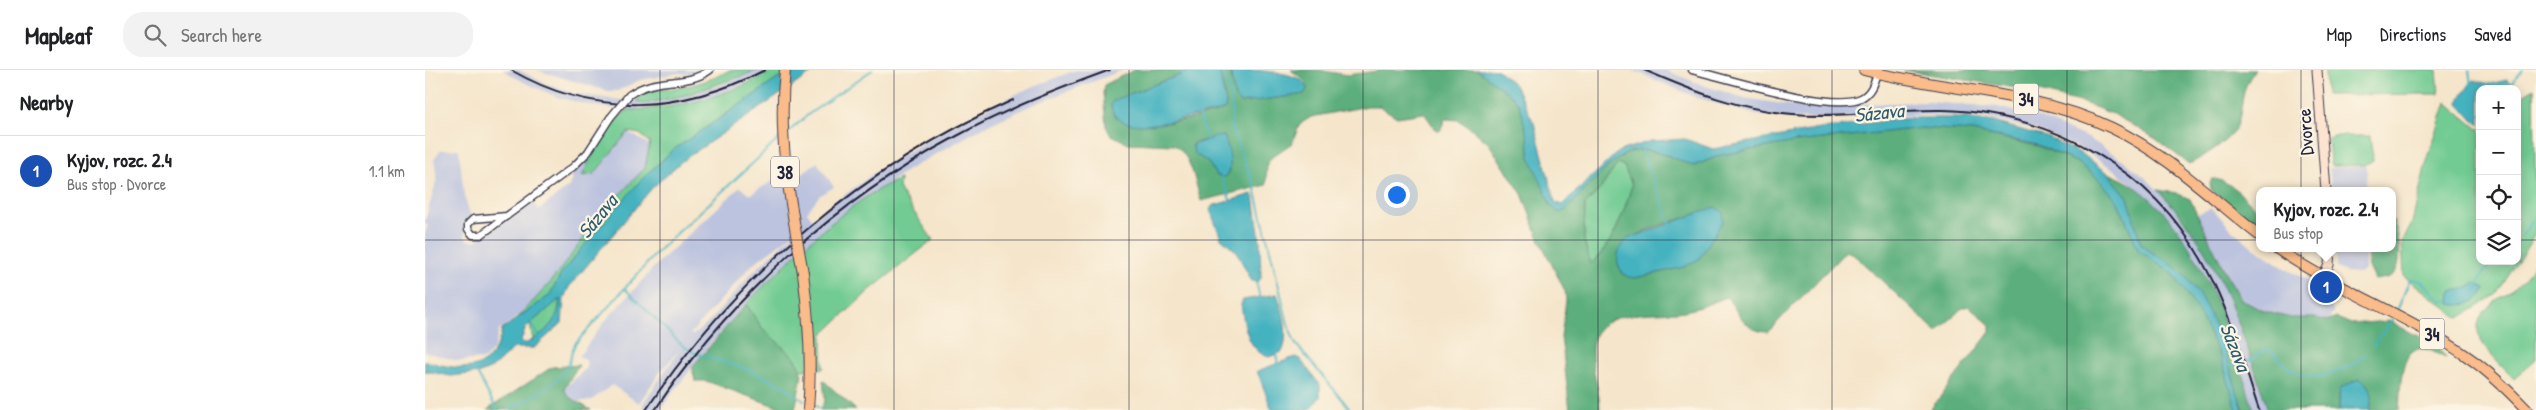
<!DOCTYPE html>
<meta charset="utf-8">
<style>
:root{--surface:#fff;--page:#f2f2f2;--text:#202124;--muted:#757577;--line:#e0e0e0;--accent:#7c3aed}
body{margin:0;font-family:"Patrick Hand",sans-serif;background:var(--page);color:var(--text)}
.controls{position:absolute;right:15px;top:15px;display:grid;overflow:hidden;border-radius:10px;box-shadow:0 2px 12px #0003}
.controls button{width:45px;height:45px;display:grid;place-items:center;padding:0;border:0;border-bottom:1px solid var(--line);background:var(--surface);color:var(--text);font:25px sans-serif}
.you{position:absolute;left:971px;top:124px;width:18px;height:18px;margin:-12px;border:4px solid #fff;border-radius:50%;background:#1a73e8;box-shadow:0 0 0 8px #1a73e833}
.badge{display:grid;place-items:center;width:32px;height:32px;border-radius:50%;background:var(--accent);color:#fff;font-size:16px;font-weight:700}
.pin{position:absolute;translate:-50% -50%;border:2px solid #fff;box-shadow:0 1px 5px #0006}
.popup{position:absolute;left:1831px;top:117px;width:140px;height:65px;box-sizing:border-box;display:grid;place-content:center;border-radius:10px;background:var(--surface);filter:drop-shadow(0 1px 4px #0005);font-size:16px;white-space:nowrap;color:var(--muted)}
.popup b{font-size:19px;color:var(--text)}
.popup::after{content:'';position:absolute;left:50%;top:100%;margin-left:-10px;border:10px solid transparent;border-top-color:var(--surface)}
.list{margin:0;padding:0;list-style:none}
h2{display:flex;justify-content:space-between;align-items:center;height:65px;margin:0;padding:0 20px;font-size:21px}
h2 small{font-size:16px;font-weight:400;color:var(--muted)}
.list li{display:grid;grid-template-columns:32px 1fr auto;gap:15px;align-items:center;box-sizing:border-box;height:70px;padding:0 20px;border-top:1px solid var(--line)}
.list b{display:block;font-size:19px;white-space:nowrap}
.list p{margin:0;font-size:16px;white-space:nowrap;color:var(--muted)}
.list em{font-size:16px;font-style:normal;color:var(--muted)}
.icon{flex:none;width:28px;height:28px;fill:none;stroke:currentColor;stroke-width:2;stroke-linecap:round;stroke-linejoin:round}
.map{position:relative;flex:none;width:2111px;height:340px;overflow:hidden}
header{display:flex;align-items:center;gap:30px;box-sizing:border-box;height:70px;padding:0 25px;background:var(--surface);border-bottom:1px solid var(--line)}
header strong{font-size:24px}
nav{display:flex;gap:28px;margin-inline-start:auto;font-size:18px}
.search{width:350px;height:45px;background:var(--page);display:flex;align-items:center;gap:12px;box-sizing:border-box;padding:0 18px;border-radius:20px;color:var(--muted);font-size:19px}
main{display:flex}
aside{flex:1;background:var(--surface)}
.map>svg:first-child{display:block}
.industrial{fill:#bcc3de;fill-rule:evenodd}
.green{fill:#71cb92;stroke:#4a7666}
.forest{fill:#5caf7c;stroke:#3f685c;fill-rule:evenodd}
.water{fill:#44b2c0;stroke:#336a7e;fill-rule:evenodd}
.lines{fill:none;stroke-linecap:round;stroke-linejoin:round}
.stream{stroke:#44b2c0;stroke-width:2}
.street-casing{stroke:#423f50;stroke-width:9}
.secondary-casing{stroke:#423f50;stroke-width:11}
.primary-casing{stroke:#423f50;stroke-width:12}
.street{stroke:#fff;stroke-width:6}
.secondary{stroke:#fde4d0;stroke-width:9}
.primary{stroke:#f9bc8a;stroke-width:10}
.rail{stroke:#22223b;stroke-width:2}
.street-bridge-casing{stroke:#423f50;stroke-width:9;stroke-linecap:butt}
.primary-bridge-casing{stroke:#423f50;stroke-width:12;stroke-linecap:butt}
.street-bridge{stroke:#fff;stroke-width:6}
.primary-bridge{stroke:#f9bc8a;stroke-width:10}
.grid{fill:none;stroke:#22223b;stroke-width:1;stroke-opacity:0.55}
.labels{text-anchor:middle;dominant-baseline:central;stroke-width:4.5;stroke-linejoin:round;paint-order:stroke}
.shield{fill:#fcf5e5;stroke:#63616e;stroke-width:1}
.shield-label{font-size:18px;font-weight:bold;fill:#22223b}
.street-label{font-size:19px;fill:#22223b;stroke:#fcf5e5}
.water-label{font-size:20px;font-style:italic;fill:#305c70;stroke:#fcf5e5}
</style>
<header>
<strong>Mapleaf</strong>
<div class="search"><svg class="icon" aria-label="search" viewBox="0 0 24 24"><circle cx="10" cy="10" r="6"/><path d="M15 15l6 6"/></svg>Search here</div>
<nav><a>Map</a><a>Directions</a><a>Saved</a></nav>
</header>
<main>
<aside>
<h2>Nearby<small></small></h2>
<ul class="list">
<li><span class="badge" style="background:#1a4fb4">1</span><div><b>Kyjov, rozc. 2.4</b><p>Bus stop · Dvorce</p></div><em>1.1 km</em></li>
</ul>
</aside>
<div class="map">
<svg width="2111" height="340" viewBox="0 0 2111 340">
<rect width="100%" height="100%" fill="#fcf5e5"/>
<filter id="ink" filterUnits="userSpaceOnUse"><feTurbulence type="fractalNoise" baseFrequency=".02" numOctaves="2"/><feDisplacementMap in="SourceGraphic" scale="10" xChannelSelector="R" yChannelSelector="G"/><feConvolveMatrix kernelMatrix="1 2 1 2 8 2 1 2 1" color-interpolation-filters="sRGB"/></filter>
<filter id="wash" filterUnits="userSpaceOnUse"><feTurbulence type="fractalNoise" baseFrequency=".0096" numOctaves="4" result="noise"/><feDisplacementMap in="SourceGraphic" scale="20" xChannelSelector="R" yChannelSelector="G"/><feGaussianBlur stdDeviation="1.12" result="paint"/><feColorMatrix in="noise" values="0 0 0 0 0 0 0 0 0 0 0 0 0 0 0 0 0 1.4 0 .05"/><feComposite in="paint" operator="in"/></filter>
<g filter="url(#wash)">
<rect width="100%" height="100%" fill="#f5e5ca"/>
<!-- industrial -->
<g class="industrial">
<path d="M 78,0 L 94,0 L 119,13 L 151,24 L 203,31 L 262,25 L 298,14 L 330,0 L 348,0 L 301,22 L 263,33 L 203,40 L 168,36 L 132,27 L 99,12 Z"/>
<path d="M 111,0 L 278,0 L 266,4 L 253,3 L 215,10 L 192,21 L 183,21 Z"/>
<path d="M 651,0 L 698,0 L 607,35 L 557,58 L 484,99 L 439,130 L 378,178 L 338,216 L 284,275 L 235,340 L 216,340 L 219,336 L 217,335 L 256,278 L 235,302 L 214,333 L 187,315 L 167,330 L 143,333 L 138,319 L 162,298 L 161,290 L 154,286 L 181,250 L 234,192 L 315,117 L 324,125 L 366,100 L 372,107 L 392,92 L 409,117 L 394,126 L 382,142 L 387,149 L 452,101 L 527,55 L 600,20 ZM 377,157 L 326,204 L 282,254 L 268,265 L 265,264 L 328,194 Z"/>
<path d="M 1207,0 L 1240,0 L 1277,15 L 1319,28 L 1370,36 L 1503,32 L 1572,37 L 1613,47 L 1663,68 L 1698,90 L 1723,110 L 1744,131 L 1776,172 L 1802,221 L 1843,340 L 1829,340 L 1790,226 L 1772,190 L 1751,159 L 1714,120 L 1690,100 L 1657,79 L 1610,59 L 1556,47 L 1503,45 L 1369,49 L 1332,45 L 1273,28 Z"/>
<path d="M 187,53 L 230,78 L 238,87 L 104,238 L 74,260 L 69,279 L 60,289 L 34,291 L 0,282 L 0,164 L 3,155 L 0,154 L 0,151 L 12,109 L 9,90 L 15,80 L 34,79 L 39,125 L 46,147 L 41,153 L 40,165 L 42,170 L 51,171 L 108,132 L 114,140 L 143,117 L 148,110 L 145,106 L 160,92 Z"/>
<path d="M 1942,96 L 1941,121 L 1907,121 L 1904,98 Z"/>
<path d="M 1787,138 L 1806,159 L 1829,178 L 1861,199 L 1900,219 L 1896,226 L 1909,241 L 1903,251 L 1891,248 L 1866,248 L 1838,241 L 1817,230 L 1801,204 L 1772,144 Z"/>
<path d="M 1911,178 L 1940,178 L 1940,200 L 1935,203 L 1921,202 L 1911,198 Z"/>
</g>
<!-- green -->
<g class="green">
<path d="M 305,0 L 334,0 L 261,25 L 219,34 L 211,31 L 223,20 C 255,19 276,15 305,0 Z"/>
<path d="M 348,0 L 366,0 L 248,80 L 217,109 L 138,201 L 124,226 L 90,251 L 125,213 L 180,140 L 220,98 L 225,73 L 215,64 L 203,62 L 169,104 L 157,106 C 168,84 181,53 203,40 C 253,39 305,26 348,0 Z"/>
<path d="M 1900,0 L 2012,0 L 2014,24 L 1901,25 Z"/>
<path d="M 2109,18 L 2111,163 L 2071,225 L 2034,248 L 1979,206 L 1977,173 L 1987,153 L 2000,97 L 2021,32 L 2053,59 L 2055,58 L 2055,191 L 2092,191 L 2092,29 Z"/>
<path d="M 1907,66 L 1945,66 L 1948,90 L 1940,95 L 1907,96 L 1905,93 L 1903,68 Z"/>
<path d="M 1193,93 L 1199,96 L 1207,115 C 1198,146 1189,172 1165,195 L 1159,170 L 1160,135 L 1176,118 Z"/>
<path d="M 475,109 L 474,118 L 478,126 L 508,170 L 445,220 L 397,265 L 398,299 L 375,300 L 371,289 L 338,259 L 321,234 C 359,195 425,128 475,109 Z"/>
<path d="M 2111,190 L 2111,289 L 2089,309 C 2079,298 2066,287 2058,274 C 2039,244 2077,229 2096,212 C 2103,206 2107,197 2111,190 Z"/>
<path d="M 134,229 C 136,246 123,262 108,270 L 105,254 Z"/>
</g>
<!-- forest -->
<g class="forest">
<path d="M 709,0 L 768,0 L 692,29 L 687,33 C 682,72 782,47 800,39 L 801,33 L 794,0 L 805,0 L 810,28 L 816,33 L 879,24 L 882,18 L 880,11 L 866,0 L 893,0 L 922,5 L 959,0 L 1052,0 L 1057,2 L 1086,25 L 1094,35 L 1103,67 L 1105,87 L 1134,143 C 1149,129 1191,84 1209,81 C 1228,78 1251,89 1269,96 L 1296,85 L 1370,72 L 1497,58 L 1547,61 L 1613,76 L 1654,93 L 1677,112 L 1693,132 L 1714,181 L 1748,204 L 1774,242 L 1796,288 L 1812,340 L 1505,340 L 1565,262 L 1565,255 L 1544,236 L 1536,239 L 1512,262 L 1428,184 L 1421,181 L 1343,262 C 1321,262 1314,244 1302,227 C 1288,232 1273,239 1259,241 C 1230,246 1168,235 1167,280 C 1166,300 1175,320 1175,340 L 1145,340 L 1136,267 L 1141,230 L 1140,221 L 1115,171 L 1097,124 L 1064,74 L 1047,59 L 1033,50 L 1020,49 L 1015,61 L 1011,60 L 999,43 L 972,47 L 954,36 L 943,36 L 886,47 L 875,54 L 867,73 L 848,86 L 842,94 L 841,115 L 776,131 C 770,113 767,86 749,75 L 702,73 L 685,64 L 681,56 L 678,23 L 679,15 ZM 799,66 L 805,100 L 802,106 L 796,107 L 790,103 L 783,92 L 770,84 L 768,73 ZM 1193,93 L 1199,96 L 1207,115 C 1198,144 1189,175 1165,194 L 1159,170 L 1160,135 L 1176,118 ZM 1272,143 L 1291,163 L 1259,197 L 1210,208 L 1199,205 C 1170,165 1249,154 1272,143 Z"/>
<path d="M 1478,0 L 1830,0 C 1813,24 1820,32 1812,56 C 1808,68 1776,89 1764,94 L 1731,69 L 1690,45 L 1659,33 L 1610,21 Z"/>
<path d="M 1683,103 C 1770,135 1803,261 1829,340 L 1818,340 C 1802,292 1791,240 1755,202 C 1744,190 1726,185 1715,174 L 1703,127 Z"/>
<path d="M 1787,109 C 1804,108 1823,132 1835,142 L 1835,158 L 1786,120 L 1785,113 Z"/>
<path d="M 1733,120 L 1751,123 L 1765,129 L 1801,204 L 1817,230 L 1838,241 L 1866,248 L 1891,248 L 1903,251 L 1912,248 L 1926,254 L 1964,251 L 2012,276 L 2021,288 C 2014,285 2006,280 1999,279 C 1973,275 1976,324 1974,340 L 1945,340 L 1946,333 L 1914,323 L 1914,340 L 1843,340 C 1816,258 1795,183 1733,120 Z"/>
<path d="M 1967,149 C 1974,160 1980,199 1966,206 C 1961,209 1954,209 1950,210 L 1944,197 L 1941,178 L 1967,178 Z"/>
<path d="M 321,234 L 338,259 L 371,289 L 377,305 L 370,340 L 361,340 L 281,311 L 270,311 L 267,297 Z"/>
<path d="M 154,295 L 139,319 L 144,327 L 166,340 L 62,340 L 127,297 Z"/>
<path d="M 398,310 L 431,340 L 395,340 L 400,330 Z"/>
</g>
<!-- water -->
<g class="water">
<path d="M 366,0 L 391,0 L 257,91 L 227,118 L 144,217 L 139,228 L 137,253 L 109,278 L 89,278 L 67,298 L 55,303 L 26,306 L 0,301 L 0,291 C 38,301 68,306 77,259 L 124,226 L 138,201 L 167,166 L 217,109 L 248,80 ZM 135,229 C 135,250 119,264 102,273 L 98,273 L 96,271 L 101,257 Z"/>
<path d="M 768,0 L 794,0 L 801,33 L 800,39 C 788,44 774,45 762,48 C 743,52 688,67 686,34 L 689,30 Z"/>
<path d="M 805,0 C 825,0 881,0 882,19 L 879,24 L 874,25 L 815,33 L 810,28 Z"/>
<path d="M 1052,0 L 1073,0 L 1090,15 L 1109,53 L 1130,132 L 1137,135 L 1194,81 L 1226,71 L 1260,69 L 1288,79 L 1388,60 L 1485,48 L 1541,48 L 1569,52 L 1624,68 L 1657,84 L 1683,103 L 1703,127 L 1716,174 C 1726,184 1742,189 1754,200 C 1792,237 1802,292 1818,340 L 1812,340 L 1796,288 L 1774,242 L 1748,204 L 1714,181 L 1693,132 L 1676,111 L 1654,93 L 1613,75 L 1547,61 L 1497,58 L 1370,72 L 1296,85 L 1268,96 C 1251,89 1228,77 1208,81 C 1187,86 1157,124 1141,140 L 1134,143 L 1126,136 L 1105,87 L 1103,67 L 1094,35 L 1086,25 Z"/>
<path d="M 2048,10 L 2065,14 L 2082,10 L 2086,15 L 2086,19 L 2055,19 L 2055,55 L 2048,50 L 2034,34 L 2035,28 Z"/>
<path d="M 799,66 C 803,76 811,101 799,107 L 791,105 L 783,92 L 770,84 L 767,75 L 790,67 Z"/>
<path d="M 827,124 L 829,126 L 835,171 L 836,208 L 831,213 L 826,210 L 811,181 L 796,168 L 785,140 L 787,136 Z"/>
<path d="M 1290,137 L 1298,142 L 1298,151 L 1274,189 L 1259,197 L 1210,208 L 1203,207 C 1188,198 1190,180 1202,169 Z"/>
<path d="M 2050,213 L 2060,218 C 2056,233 2038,237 2025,234 L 2026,221 L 2039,219 Z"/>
<path d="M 852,224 C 858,240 865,266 857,282 L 844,287 C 822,281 819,253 816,234 L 818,230 Z"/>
<path d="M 870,287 L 875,289 L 895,315 L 895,327 L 884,340 L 847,340 L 832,301 Z"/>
<path d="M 1934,309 C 1947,314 1947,328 1945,340 L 1914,340 L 1915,318 Z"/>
</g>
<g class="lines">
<!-- stream -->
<g class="stream">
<path d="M 755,0 L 759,6"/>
<path d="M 799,0 L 807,35 L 806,57 L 830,118 L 863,254 L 870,273 L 926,340"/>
<path d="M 2044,0 L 2046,15"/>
<path d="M 2082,19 L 2098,0"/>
<path d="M 773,43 L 782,69"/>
<path d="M 363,62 L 384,44 L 447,0"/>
<path d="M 1217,81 L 1245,153"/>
<path d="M 796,106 L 806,132"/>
<path d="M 2098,165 L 2107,150"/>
<path d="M 831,211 L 835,228"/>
<path d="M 2052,216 L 2058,203 L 2069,191"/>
<path d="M 199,218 L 257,275 L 267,282 L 324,300 L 360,317 L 379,331"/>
<path d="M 1972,241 L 1985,209 L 1996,211 L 2018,232 L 2024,230"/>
<path d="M 106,252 L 114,268"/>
<path d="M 1948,276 L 1969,248"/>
<path d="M 851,283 L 853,295"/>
<path d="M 1803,296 L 1828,289 L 1839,280 L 1847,281 C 1868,306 1882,313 1913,301 C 1924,297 1932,293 1940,285"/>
<path d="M 52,303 L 72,340"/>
<path d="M 386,333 L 397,340"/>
<path d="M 83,340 C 97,333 137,311 143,296 C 146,289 146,282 150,274 L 235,179 L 355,68"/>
</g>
</g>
</g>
<g filter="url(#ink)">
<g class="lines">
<defs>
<g id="street">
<path d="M 1267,0 C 1301,8 1407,42 1436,28 C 1446,23 1449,13 1452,3"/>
<path d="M 204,25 C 231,5 260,18 285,0"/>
<path d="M 82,146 L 48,149 L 43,154 L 43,159 L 48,165 L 56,165 L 148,97 L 163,82 L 185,48"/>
</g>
<g id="secondary">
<path d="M 1892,0 L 1901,121"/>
<path d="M 1898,207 L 1904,195 L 1905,178"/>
</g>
<g id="primary">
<path d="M 1439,0 C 1522,21 1608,21 1687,58 C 1742,84 1787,129 1835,166"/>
<path d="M 1851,178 C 1912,220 1983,245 2043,287 C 2065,302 2084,321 2102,340"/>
<path d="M 378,203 C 384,249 387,294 383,340"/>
</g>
</defs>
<!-- street casing -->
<use href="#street" class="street-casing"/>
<!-- secondary casing -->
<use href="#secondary" class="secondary-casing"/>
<!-- primary casing -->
<use href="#primary" class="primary-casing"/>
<!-- street -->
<use href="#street" class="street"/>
<!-- secondary -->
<use href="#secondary" class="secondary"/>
<!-- primary -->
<use href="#primary" class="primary"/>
<!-- rail -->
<g class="rail">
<path d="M 86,0 C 169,48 256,43 340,0"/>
<path d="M 1219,0 C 1268,21 1315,40 1368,44 C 1418,48 1468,39 1517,40 C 1629,43 1730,100 1782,200 C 1806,244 1818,293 1834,340"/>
<path d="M 221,340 C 312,204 439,96 588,30"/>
<path d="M 230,340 C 306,226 411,131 532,66 C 581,39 633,19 685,0"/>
</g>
<defs>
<path id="street-bridge" d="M 185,48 L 204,25"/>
<path id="primary-bridge" d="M 360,0 C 352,70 366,135 378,203"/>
</defs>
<!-- street-bridge casing -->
<use href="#street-bridge" class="street-bridge-casing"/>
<!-- primary-bridge casing -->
<use href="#primary-bridge" class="primary-bridge-casing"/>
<!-- street-bridge -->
<use href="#street-bridge" class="street-bridge"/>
<!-- primary-bridge -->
<use href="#primary-bridge" class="primary-bridge"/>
</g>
</g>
<!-- grid -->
<path class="grid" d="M 235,0 L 235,340M 469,0 L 469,340M 704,0 L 704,340M 938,0 L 938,340M 1173,0 L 1173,340M 1407,0 L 1407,340M 1642,0 L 1642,340M 1876,0 L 1876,340M 0,170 L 2055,170M 2092,170 L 2111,170"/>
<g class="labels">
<!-- shield labels -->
<g class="shield">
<rect x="1588.5" y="13.5" width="25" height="31" rx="4"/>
<rect x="346" y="86.5" width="28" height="31" rx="4"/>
<rect x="1994.5" y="248.5" width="25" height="31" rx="4"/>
</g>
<g class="shield-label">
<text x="1601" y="29">34</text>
<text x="360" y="102">38</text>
<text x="2007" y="264">34</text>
</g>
<!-- street labels -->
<g class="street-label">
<text transform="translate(1880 62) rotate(-94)">Dvorce</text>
</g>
<!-- water labels -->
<g class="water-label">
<text transform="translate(1454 42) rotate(-6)">Sázava</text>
<text transform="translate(172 146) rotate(-51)">Sázava</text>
<text transform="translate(1811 277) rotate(68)">Sázava</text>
</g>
</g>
</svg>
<div class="controls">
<button>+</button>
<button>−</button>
<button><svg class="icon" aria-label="locate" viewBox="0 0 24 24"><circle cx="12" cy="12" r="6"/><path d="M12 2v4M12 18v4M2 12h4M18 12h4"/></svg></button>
<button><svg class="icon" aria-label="layers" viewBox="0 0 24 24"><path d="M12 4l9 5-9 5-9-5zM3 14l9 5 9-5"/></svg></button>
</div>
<div class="you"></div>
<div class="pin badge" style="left:1901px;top:217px;background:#1a4fb4">1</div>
<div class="popup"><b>Kyjov, rozc. 2.4</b>Bus stop</div>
</div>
</main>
